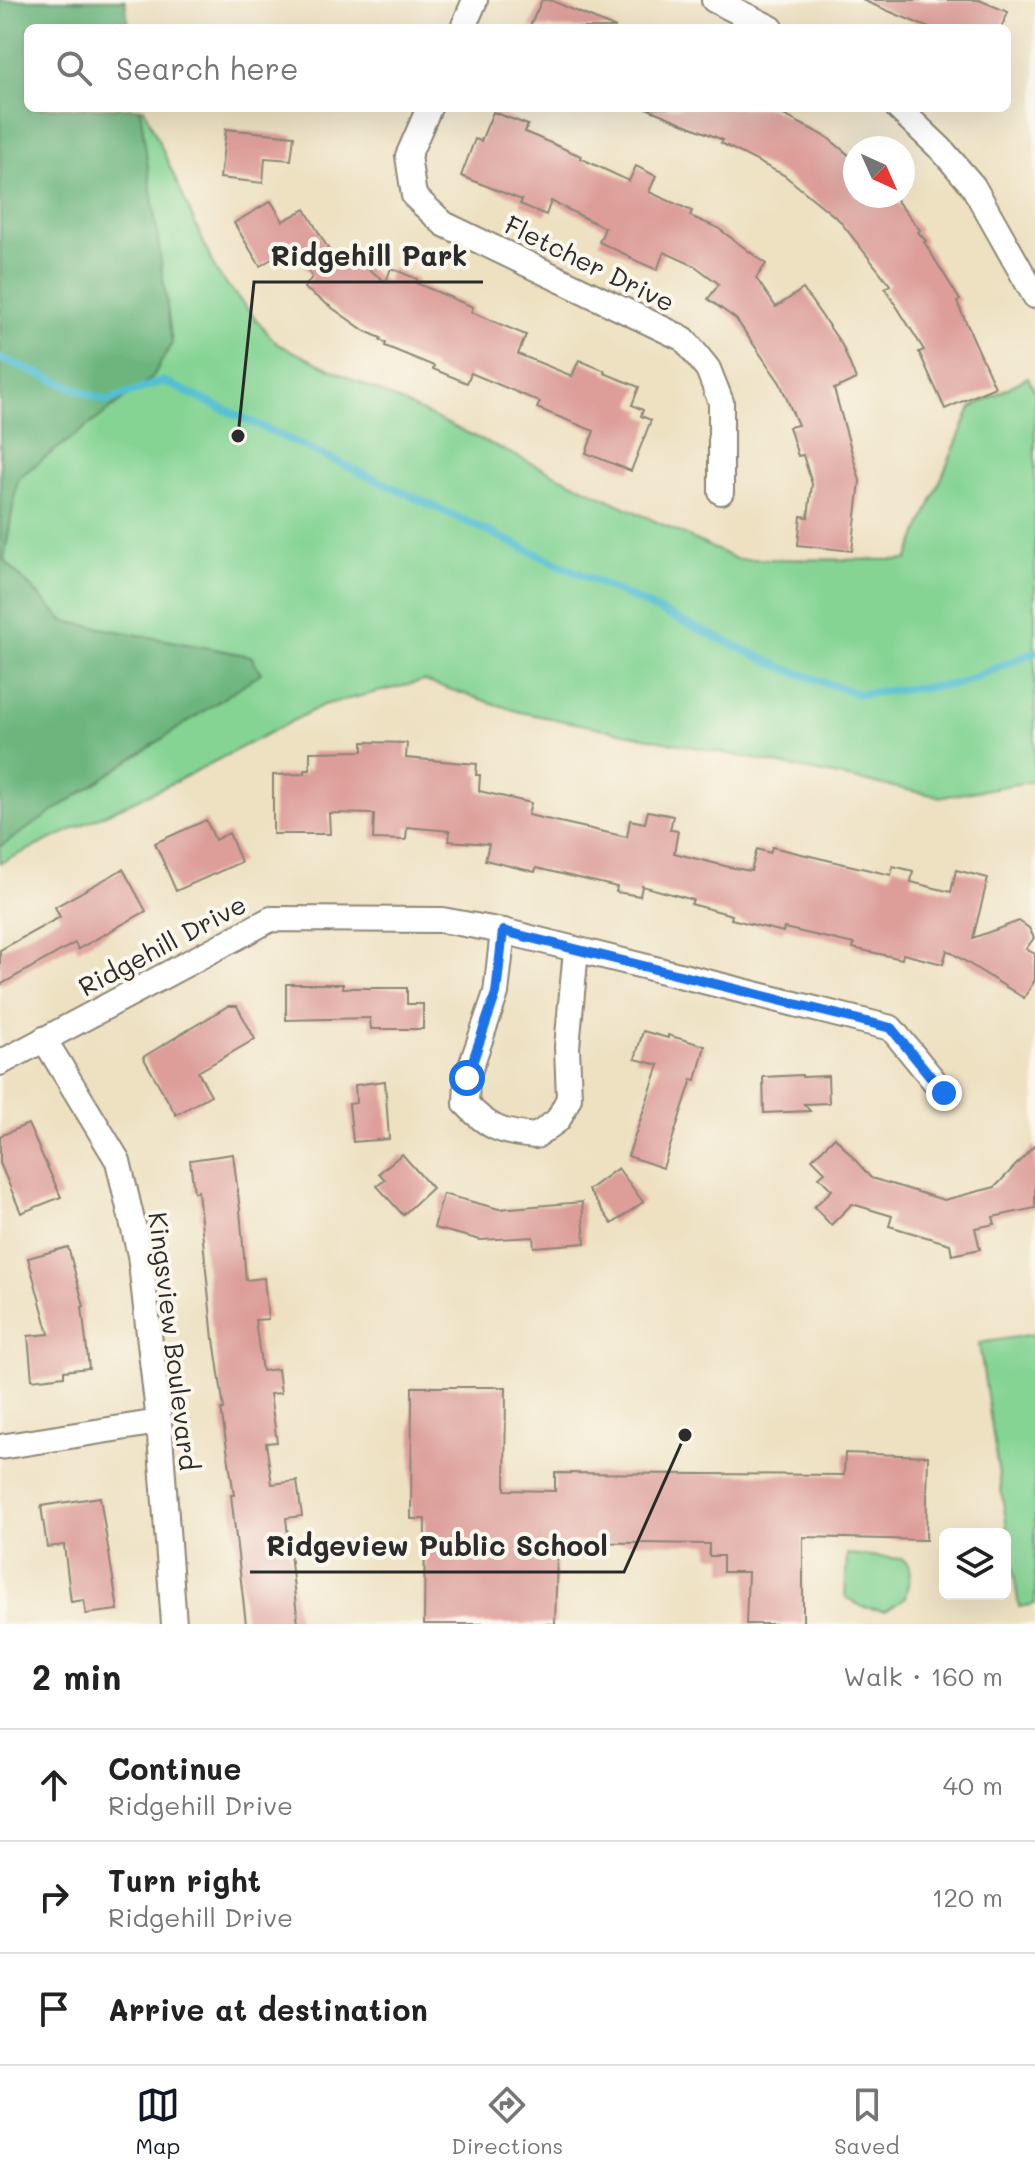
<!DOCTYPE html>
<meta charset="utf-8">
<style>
:root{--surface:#fff;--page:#f2f2f2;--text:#222;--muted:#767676;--line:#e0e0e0;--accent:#111827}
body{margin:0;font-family:Mali,sans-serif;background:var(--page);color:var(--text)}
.controls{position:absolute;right:24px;bottom:24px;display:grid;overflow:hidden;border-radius:12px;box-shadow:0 8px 32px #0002}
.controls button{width:72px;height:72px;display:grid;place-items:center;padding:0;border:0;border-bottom:2px solid var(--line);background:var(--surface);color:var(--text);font:40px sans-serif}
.compass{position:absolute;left:843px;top:136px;width:72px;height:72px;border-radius:50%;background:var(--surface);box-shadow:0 8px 32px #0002;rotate:135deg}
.stop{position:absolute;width:24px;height:24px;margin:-18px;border:6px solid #1a73e8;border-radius:50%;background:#fff}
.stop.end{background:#1a73e8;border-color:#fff;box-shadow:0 2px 8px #0008}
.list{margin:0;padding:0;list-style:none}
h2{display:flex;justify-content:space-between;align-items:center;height:104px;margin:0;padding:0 32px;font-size:34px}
h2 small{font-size:26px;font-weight:400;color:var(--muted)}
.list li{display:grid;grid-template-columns:52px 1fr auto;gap:24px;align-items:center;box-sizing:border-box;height:112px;padding:0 32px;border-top:2px solid var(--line)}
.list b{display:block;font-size:30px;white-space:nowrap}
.list p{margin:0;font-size:26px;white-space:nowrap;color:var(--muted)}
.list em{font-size:26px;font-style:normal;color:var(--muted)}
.icon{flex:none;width:44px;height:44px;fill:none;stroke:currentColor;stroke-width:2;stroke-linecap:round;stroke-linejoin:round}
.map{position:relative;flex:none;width:1035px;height:1624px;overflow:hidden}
.search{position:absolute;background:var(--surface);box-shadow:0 8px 32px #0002;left:24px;right:24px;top:24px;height:88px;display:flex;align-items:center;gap:20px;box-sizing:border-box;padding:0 28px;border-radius:12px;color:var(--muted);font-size:30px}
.sheet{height:440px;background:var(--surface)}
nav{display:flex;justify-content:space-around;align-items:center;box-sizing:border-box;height:112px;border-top:2px solid var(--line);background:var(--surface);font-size:22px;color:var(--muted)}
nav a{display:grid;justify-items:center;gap:4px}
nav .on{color:var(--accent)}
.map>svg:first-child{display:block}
.green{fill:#85d494;stroke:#588060;stroke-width:2}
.forest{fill:#6cb67e;stroke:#4c7054;stroke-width:2}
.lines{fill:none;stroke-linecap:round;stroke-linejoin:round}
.stream{stroke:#55c0d1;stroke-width:8}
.building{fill:#dd9e9a}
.street-casing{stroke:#8c8676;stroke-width:28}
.street{stroke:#fff;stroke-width:24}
.route{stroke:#1a73e8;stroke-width:10}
.labels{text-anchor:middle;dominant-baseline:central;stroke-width:8;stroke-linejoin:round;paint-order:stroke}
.street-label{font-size:26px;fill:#2b2b2b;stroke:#fbf7ec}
.leader{fill:none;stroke:#2b2b2b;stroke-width:3}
.callout-dot{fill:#2b2b2b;stroke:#fbf7ec;stroke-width:3}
.callout-label{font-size:28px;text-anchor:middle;font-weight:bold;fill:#2b2b2b;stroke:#fbf7ec;stroke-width:8;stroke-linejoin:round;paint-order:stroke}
</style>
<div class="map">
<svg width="1035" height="1624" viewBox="0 0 1035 1624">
<rect width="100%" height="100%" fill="#fbf7ec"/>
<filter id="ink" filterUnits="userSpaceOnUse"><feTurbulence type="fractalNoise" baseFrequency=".0125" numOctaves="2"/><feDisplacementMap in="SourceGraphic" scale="16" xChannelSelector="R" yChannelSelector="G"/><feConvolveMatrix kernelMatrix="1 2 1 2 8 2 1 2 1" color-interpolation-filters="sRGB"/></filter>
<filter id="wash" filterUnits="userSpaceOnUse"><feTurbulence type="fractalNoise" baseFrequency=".006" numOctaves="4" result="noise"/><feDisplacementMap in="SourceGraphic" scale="32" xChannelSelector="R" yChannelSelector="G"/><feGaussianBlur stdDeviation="1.8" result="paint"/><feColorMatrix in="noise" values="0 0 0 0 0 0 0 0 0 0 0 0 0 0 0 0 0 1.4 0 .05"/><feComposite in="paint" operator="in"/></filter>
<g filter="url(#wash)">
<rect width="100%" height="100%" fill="#eee1c2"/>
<!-- green -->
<g class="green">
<path d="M 0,0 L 28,28 L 28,108 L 144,108 L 217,273 L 277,344 L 736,559 L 907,560 L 971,408 L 1028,377 L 1035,392 L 1035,781 L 942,797 L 520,712 L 424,681 L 323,705 L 175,782 L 0,863 Z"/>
<path d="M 1035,1334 L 1035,1604 L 1019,1607 L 979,1343 Z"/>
<path d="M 847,1554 L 902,1559 C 916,1567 907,1584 905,1598 L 886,1611 L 863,1607 L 845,1597 Z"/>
</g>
<!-- forest -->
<path class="forest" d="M 0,0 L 125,0 L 129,28 L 28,28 L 28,108 L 140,108 L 172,343 L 152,378 L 18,478 L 4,560 L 64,621 L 251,656 L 261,673 L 0,847 Z"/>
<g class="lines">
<!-- stream -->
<path class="stream" d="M 0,358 L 106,401 L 163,381 L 781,667 L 858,694 L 958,684 L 1035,652"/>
</g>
<g id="blocks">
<!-- building -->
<g class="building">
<path d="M 542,0 L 550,0 L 616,28 L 529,28 Z"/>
<path d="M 862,0 L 979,0 L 1008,12 L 1001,28 L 929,28 Z"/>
<path d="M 646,108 L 770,108 L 827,137 L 855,160 L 855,196 L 893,196 L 920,230 L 918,232 L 926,241 L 924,242 L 960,300 L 957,302 L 995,387 L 945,409 L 919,352 L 924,350 L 885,288 L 890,285 L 839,220 L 784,175 L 721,143 L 723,140 Z"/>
<path d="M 493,112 L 528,125 L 525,132 L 581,156 L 580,158 L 629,181 L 636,166 L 656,176 L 649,192 L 692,211 L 690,216 L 718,228 L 766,264 L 756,278 L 776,307 L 803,289 L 842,345 L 856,379 L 834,389 L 860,481 L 852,551 L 798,545 L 801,516 L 808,517 L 812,484 L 803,455 L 798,456 L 789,427 L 798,425 L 780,383 L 736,319 L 708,299 L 719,284 L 695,266 L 664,252 L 657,270 L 630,258 L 631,257 L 599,242 L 605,228 L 551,201 L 546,215 L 520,204 L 522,200 L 461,176 L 475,139 L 481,141 Z"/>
<path d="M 226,129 L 294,136 L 291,160 L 265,158 L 263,183 L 220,178 Z"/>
<path d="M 271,201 L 283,221 L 305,209 L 329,250 L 352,266 L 356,260 L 386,282 L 391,268 L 417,279 L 416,283 L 473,307 L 471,312 L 526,335 L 518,354 L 572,376 L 579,360 L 605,371 L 604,373 L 639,387 L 632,405 L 643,410 L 641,416 L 651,420 L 631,471 L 586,453 L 594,431 L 537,408 L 540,402 L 471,373 L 467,383 L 433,369 L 434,366 L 385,346 L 386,343 L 380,340 L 381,338 L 365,331 L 304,288 L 312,277 L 292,247 L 260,266 L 234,223 Z"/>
<path d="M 363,742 L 407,743 L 406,758 L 477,764 L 476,775 L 480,775 L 479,791 L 531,803 L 528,815 L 627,837 L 630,820 L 645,823 L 648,811 L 673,816 L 670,830 L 678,831 L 674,853 L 729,867 L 751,871 L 757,849 L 770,853 L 772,847 L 891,875 L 893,866 L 913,871 L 911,882 L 951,892 L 956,870 L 988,878 L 973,938 L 1019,921 L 1029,928 L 1034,938 L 1026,949 L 1035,954 L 1035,980 L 1024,998 L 947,950 L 943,964 L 903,954 L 902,959 L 853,948 L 854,944 L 784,928 L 783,932 L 731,919 L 732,915 L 691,904 L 693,900 L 642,886 L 640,896 L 616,892 L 617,887 L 536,868 L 535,872 L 485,860 L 489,844 L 449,841 L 450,831 L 407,827 L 406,840 L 373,839 L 374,814 L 329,813 L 330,834 L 273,834 L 273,775 L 305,774 L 305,770 L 310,770 L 310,752 L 363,751 Z"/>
<path d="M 206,820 L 215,840 L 229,833 L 241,862 L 176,891 L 155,843 Z"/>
<path d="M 123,869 L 146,911 L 78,949 L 75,943 L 0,985 L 0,950 L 60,917 L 55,907 Z"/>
<path d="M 286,984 L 343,984 L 343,988 L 407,988 L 407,1004 L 423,1004 L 423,1029 L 371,1029 L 370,1018 L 286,1020 Z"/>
<path d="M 228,1006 L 237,1006 L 255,1039 L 198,1072 L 211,1095 L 176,1115 L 143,1057 Z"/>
<path d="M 643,1031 L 668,1038 L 668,1035 L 705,1046 L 696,1080 L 692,1079 L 663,1168 L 628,1156 L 659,1065 L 635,1059 Z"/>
<path d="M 802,1075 L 802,1077 L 828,1076 L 829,1103 L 804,1104 L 810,1111 L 764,1113 L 763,1077 Z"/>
<path d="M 385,1081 L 389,1139 L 353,1142 L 349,1104 L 356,1103 L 355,1085 Z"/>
<path d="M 28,1124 L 61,1197 L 21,1213 L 0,1163 L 0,1136 Z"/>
<path d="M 835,1137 L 871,1178 L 944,1200 L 995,1187 L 1035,1145 L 1035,1208 L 993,1217 L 995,1224 L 975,1228 L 980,1249 L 952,1255 L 950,1244 L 889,1226 L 892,1216 L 852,1204 L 831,1225 L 814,1207 L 832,1190 L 819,1177 L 825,1172 L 812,1159 Z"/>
<path d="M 233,1154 L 240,1210 L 246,1280 L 264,1278 L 268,1319 L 255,1320 L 262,1371 L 278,1369 L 281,1393 L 270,1394 L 277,1442 L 266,1443 L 272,1484 L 297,1481 L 302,1516 L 286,1518 L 298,1624 L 246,1624 L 231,1495 L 234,1495 L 221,1409 L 224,1409 L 214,1339 L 213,1339 L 198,1191 L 194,1192 L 190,1160 Z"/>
<path d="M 402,1154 L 432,1188 L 403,1215 L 377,1186 L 385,1180 L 379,1173 Z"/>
<path d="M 618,1168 L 643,1202 L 612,1224 L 588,1190 Z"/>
<path d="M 443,1194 L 499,1209 L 582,1202 L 585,1243 L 534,1247 L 533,1237 L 481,1240 L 434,1228 Z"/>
<path d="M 68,1247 L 84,1306 L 82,1307 L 89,1368 L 64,1371 L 64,1376 L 32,1380 L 28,1336 L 49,1334 L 28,1258 Z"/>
<path d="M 412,1387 L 506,1387 L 505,1490 L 555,1491 L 555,1473 L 844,1475 L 845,1453 L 928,1456 L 926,1540 L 803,1537 L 803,1624 L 746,1624 L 748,1572 L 723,1572 L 723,1556 L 709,1556 L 709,1544 L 569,1542 L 569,1554 L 557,1554 L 555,1624 L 424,1624 L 425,1519 L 411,1519 Z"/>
<path d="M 100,1497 L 118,1610 L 86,1614 L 84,1600 L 71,1602 L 64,1545 L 47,1547 L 41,1506 Z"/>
</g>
</g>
</g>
<g filter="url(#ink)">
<use href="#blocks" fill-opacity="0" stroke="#8c8676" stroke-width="2"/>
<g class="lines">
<defs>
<g id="street">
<path d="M 714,0 L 771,28"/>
<path d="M 463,28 L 475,0"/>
<path d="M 429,108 L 408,156 L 414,196 L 444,224 L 684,339 L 708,369 L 721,402 L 721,492"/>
<path d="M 898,108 L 941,149 L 973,186 L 1035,296"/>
<path d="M 503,931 L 496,993 L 467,1078 L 466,1104 C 489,1129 503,1133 536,1136 L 558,1120 L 569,1098 L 567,1047 L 576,950"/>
<path d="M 44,1039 L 118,1161 L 140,1255 L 159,1422 L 174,1624"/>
<path d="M 0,1063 L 271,919 L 442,920 L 503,931 L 891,1028 L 944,1093"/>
<path d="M 0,1447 L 159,1422"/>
</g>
</defs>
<!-- street casing -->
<use href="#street" class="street-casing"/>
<!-- street -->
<use href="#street" class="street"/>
</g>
</g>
<g class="lines" filter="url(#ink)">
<!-- route -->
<path class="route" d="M 467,1078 L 496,993 L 503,931 L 891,1028 L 944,1093"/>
</g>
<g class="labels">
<!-- street labels -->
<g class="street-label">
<text transform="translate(590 263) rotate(26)">Fletcher Drive</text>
<text transform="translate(162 945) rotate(-28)">Ridgehill Drive</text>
<text transform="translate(174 1341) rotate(83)">Kingsview Boulevard</text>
</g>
</g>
<!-- callouts -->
<path class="leader" d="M238 436L254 282H483M685 1435L624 1572H250"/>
<g class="callout-dot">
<circle cx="238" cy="436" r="8"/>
<circle cx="685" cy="1435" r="8"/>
</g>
<g class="callout-label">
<text x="369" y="266">Ridgehill Park</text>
<text x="437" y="1556">Ridgeview Public School</text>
</g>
</svg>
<div class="controls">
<button><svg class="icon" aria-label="layers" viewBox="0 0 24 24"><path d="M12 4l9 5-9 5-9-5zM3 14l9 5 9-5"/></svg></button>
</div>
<svg class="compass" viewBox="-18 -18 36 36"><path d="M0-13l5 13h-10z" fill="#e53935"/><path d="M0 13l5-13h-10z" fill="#767676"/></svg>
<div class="stop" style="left:467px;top:1078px"></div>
<div class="stop end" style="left:944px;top:1093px"></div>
<div class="search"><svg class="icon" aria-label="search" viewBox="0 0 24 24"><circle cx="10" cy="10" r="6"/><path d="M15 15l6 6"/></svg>Search here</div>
</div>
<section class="sheet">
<h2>2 min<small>Walk · 160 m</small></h2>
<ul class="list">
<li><svg class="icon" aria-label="ahead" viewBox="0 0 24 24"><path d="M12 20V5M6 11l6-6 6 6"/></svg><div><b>Continue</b><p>Ridgehill Drive</p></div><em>40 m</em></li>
<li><svg class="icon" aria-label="right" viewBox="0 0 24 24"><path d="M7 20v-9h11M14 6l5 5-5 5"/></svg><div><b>Turn right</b><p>Ridgehill Drive</p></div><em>120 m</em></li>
<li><svg class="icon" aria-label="arrive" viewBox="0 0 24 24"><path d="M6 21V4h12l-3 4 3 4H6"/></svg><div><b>Arrive at destination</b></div></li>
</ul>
</section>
<nav>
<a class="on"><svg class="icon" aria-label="map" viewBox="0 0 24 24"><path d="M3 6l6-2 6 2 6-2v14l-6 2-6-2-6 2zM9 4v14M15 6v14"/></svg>Map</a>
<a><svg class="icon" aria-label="directions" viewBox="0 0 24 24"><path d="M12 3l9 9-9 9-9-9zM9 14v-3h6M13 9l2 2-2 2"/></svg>Directions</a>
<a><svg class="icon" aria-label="saved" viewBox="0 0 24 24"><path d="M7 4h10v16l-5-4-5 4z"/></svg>Saved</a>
</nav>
